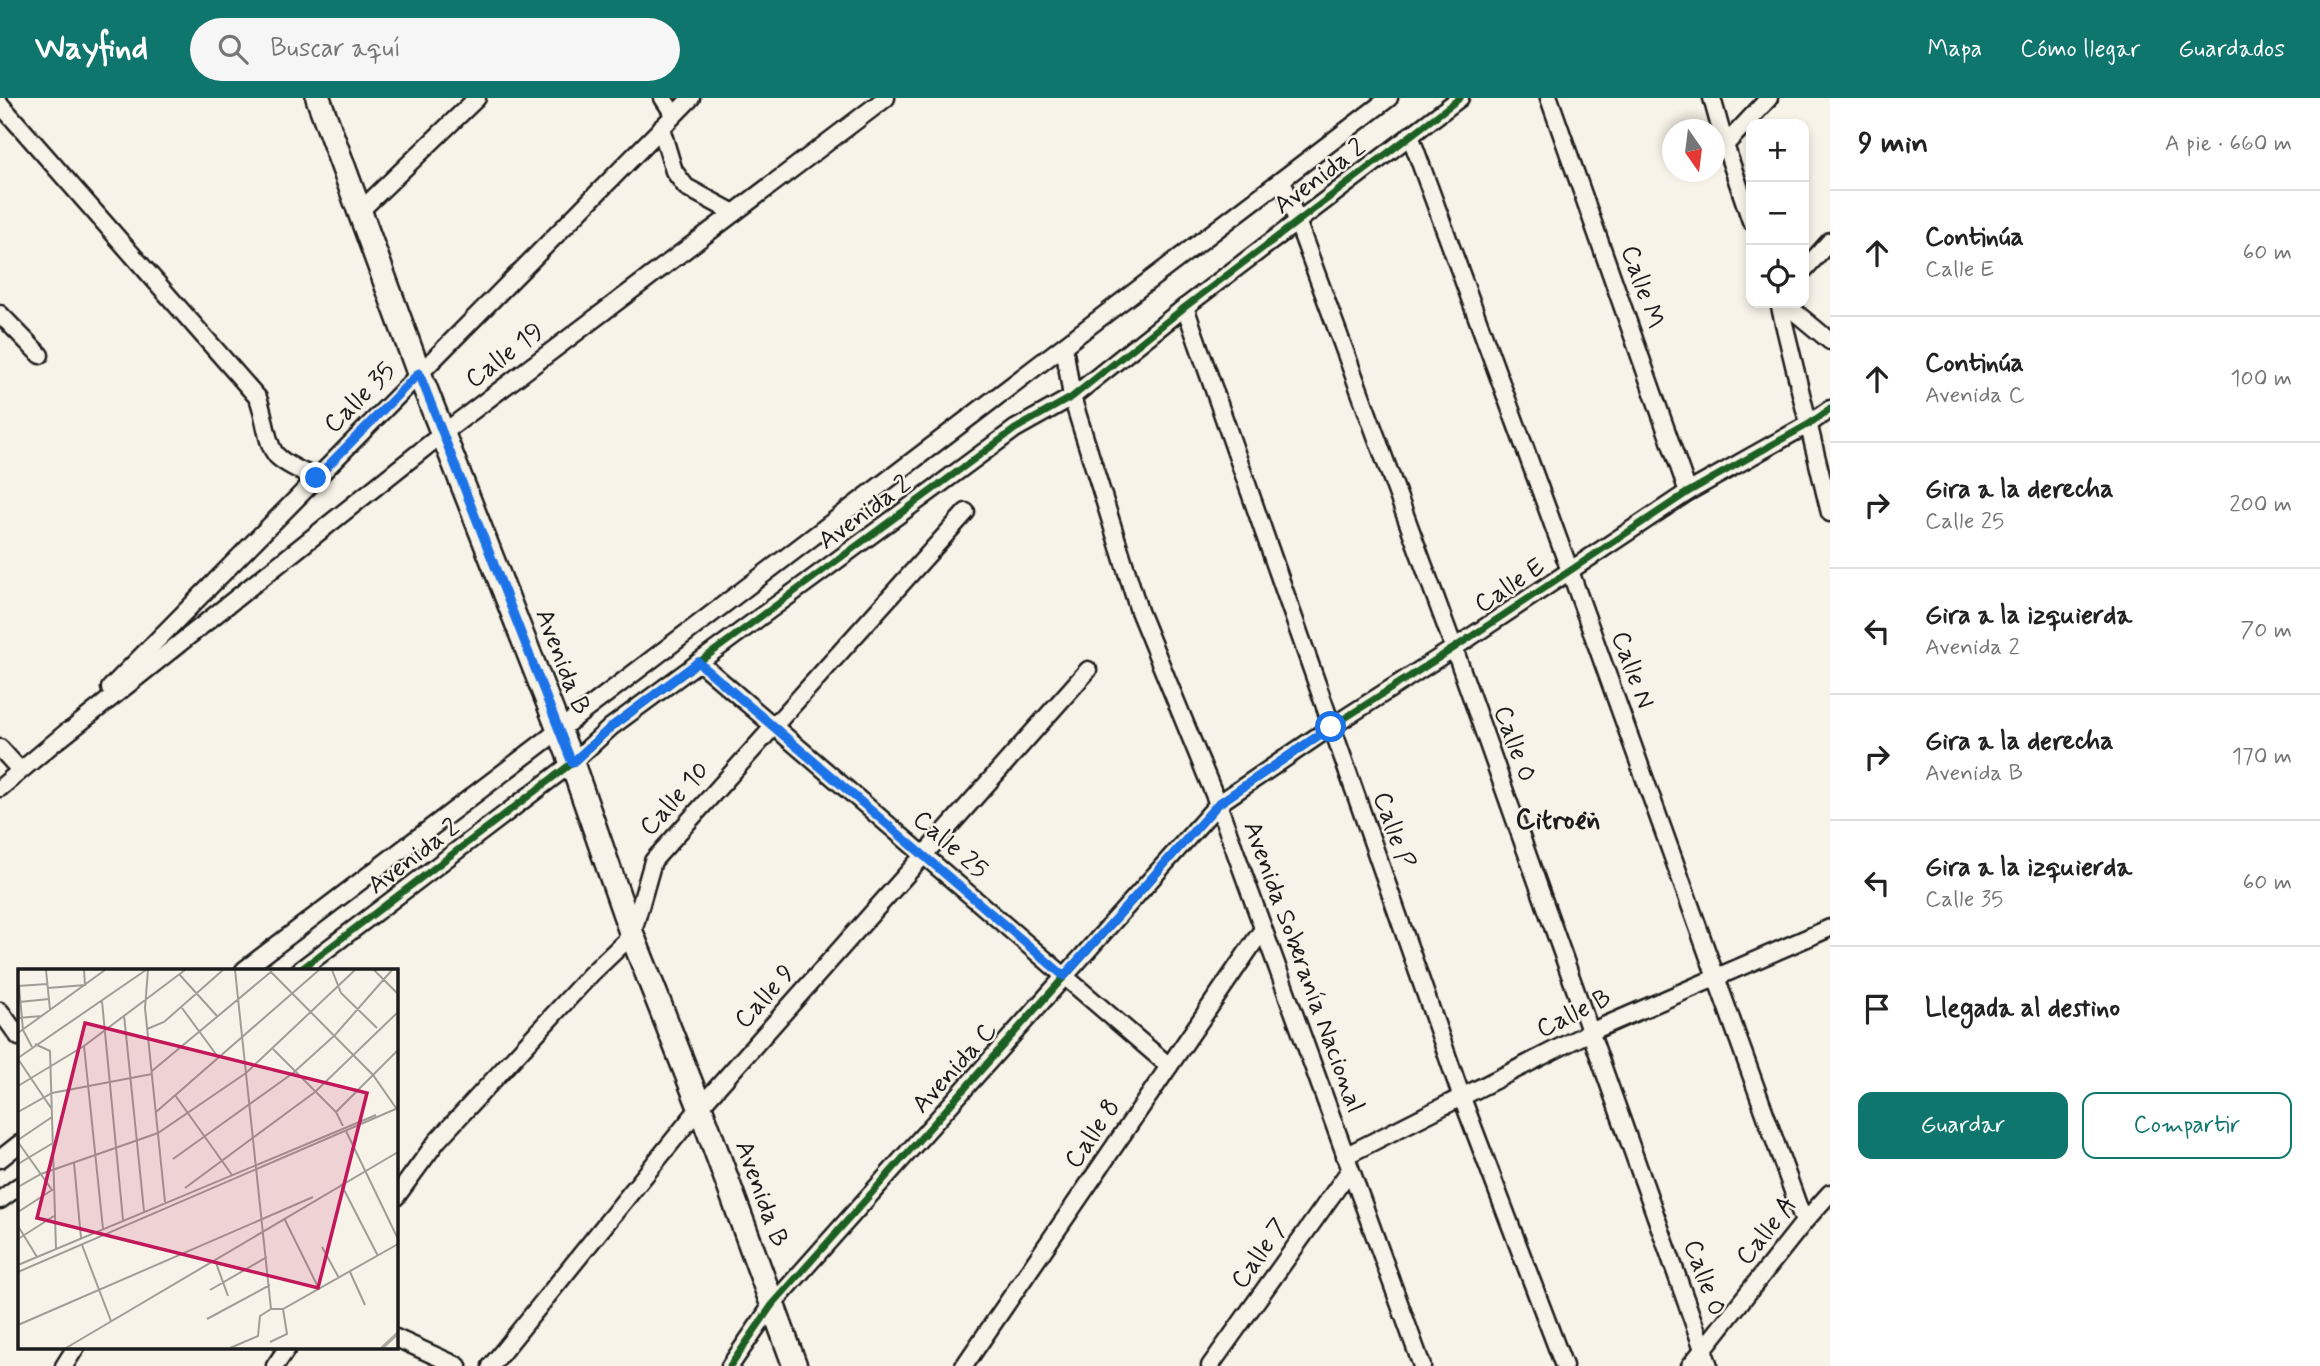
<!DOCTYPE html>
<html lang="es">
<meta charset="utf-8">
<style>
:root{--surface:#fff;--page:#f6f6f6;--text:#222;--muted:#767676;--line:#e0e0e0;--accent:#0f766e}
body{margin:0;font-family:Mynerve,sans-serif;background:var(--page);color:var(--text)}
.controls{position:absolute;right:21px;top:21px;display:grid;overflow:hidden;border-radius:14px;box-shadow:0 4px 10px #0003}
.controls button{width:63px;height:63px;display:grid;place-items:center;padding:0;border:0;border-bottom:2px solid var(--line);background:var(--surface);color:var(--text);font:35px sans-serif}
.compass{position:absolute;left:1662px;top:21px;width:63px;height:63px;border-radius:50%;background:var(--surface);box-shadow:0 4px 10px #0003;rotate:166deg}
.stop{position:absolute;width:21px;height:21px;margin:-16px;border:5px solid #1a73e8;border-radius:50%;background:#fff}
.stop.end{background:#1a73e8;border-color:#fff;box-shadow:0 2px 7px #0008}
.list{margin:0;padding:0;list-style:none}
h2{display:flex;justify-content:space-between;align-items:center;height:91px;margin:0;padding:0 28px;font-size:30px}
h2 small{font-size:23px;font-weight:400;color:var(--muted)}
.list li{display:grid;grid-template-columns:46px 1fr auto;gap:21px;align-items:center;box-sizing:border-box;height:126px;padding:0 28px;border-top:2px solid var(--line)}
.list b{display:block;font-size:26px;white-space:nowrap}
.list p{margin:0;font-size:23px;white-space:nowrap;color:var(--muted)}
.list em{font-size:23px;font-style:normal;color:var(--muted)}
.actions{display:flex;gap:14px;padding:21px 28px}
.actions a{flex:1;padding:16px 0;border:2px solid var(--accent);border-radius:14px;text-align:center;font-size:24px;color:var(--accent)}
.actions .main{background:var(--accent);color:#fff}
.icon{flex:none;width:38px;height:38px;fill:none;stroke:currentColor;stroke-width:2;stroke-linecap:round;stroke-linejoin:round}
.map{position:relative;flex:none;width:1830px;height:1268px;overflow:hidden}
header{display:flex;align-items:center;gap:42px;box-sizing:border-box;height:98px;padding:0 35px;background:var(--accent);color:#fff}
header strong{font-size:33px}
nav{display:flex;gap:38px;margin-inline-start:auto;font-size:24px}
.search{width:490px;height:63px;background:var(--page);display:flex;align-items:center;gap:18px;box-sizing:border-box;padding:0 24px;border-radius:38px;color:var(--muted);font-size:26px}
main{display:flex}
aside{flex:1;background:var(--surface)}
.map>svg:first-child{display:block}
.lines{fill:none;stroke-linecap:round;stroke-linejoin:round}
.street-casing{stroke:#1c1c1c;stroke-width:21}
.secondary-casing{stroke:#1c1c1c;stroke-width:28}
.street{stroke:#f7f3e8;stroke-width:16}
.secondary{stroke:#f7f3e8;stroke-width:23}
.cycleway-casing{stroke:#f7f3e8;stroke-width:11}
.cycleway{stroke:#1b5e20;stroke-width:7}
.route{stroke:#1a73e8;stroke-width:9}
.labels{text-anchor:middle;dominant-baseline:central;stroke-width:5;stroke-linejoin:round;paint-order:stroke}
.street-label{font-size:26px;fill:#1c1c1c;stroke:#f7f3e8}
.neighbourhood-label{font-size:28px;font-weight:bold;fill:#1c1c1c;stroke:#f7f3e8}
.inset-river{fill:none;stroke:#aca9a2;stroke-width:3.5}
.inset-road{fill:none;stroke:#9f9d96;stroke-width:2}
.view{fill:#c2185b;fill-opacity:0.15;stroke:#c2185b;stroke-width:3.5}
.inset-edge{fill:none;stroke:#1c1c1c;stroke-width:3.5}
</style>
<header>
<strong>Wayfind</strong>
<div class="search"><svg class="icon" aria-label="search" viewBox="0 0 24 24"><circle cx="10" cy="10" r="6"/><path d="M15 15l6 6"/></svg>Buscar aquí</div>
<nav><a>Mapa</a><a>Cómo llegar</a><a>Guardados</a></nav>
</header>
<main>
<div class="map">
<svg width="1830" height="1268" viewBox="0 0 1830 1268">
<rect width="100%" height="100%" fill="#f7f3e8"/>
<filter id="ink" filterUnits="userSpaceOnUse"><feTurbulence type="fractalNoise" baseFrequency=".0143" numOctaves="2"/><feDisplacementMap in="SourceGraphic" scale="14" xChannelSelector="R" yChannelSelector="G"/><feConvolveMatrix kernelMatrix="1 2 1 2 8 2 1 2 1" color-interpolation-filters="sRGB"/></filter>
<g filter="url(#ink)">
<g class="lines">
<defs>
<g id="street">
<path d="M 663,0 L 674,17"/>
<path d="M 1549,0 L 1688,394"/>
<path d="M 1712,0 L 1725,47 L 1751,123"/>
<path d="M 0,6 L 258,300 C 265,316 266,347 277,358 C 287,368 304,374 316,380"/>
<path d="M 661,30 L 674,73 L 686,89 L 734,115"/>
<path d="M 1410,37 L 1570,473 L 1804,1124"/>
<path d="M 1725,47 L 1769,0"/>
<path d="M 1282,82 L 1454,550 L 1709,1268"/>
<path d="M 359,114 L 477,0"/>
<path d="M 1804,172 L 1830,143"/>
<path d="M 1779,205 L 1830,415"/>
<path d="M 1784,205 L 1830,243"/>
<path d="M 1185,209 L 1462,1000 L 1564,1268"/>
<path d="M 0,216 L 40,257"/>
<path d="M 1064,248 L 1072,299 L 1139,513 L 1218,706 L 1422,1268"/>
<path d="M 699,564 L 1169,968"/>
<path d="M 110,590 L 691,0"/>
<path d="M 61,640 L 442,336 L 886,0"/>
<path d="M 0,650 L 19,671"/>
<path d="M 0,690 L 68,633"/>
<path d="M 244,872 L 1389,0"/>
<path d="M 300,872 L 572,665 L 611,629 L 1015,331 L 1072,299 L 1185,209 L 1460,0"/>
<path d="M 0,913 L 19,939"/>
<path d="M 1345,1058 L 1590,934 L 1830,830"/>
<path d="M 0,1061 L 19,1046"/>
<path d="M 396,1099 L 437,1043 L 591,876 L 632,837 L 653,763 L 966,414"/>
<path d="M 0,1102 L 19,1088"/>
<path d="M 396,1240 L 458,1268"/>
<path d="M 64,1268 L 76,1249"/>
<path d="M 275,1268 L 288,1249"/>
<path d="M 491,1268 L 700,1009 L 1088,572"/>
<path d="M 730,1268 L 772,1207 L 1218,706 L 1331,629 L 1454,550 L 1688,394 L 1809,326 L 1830,311"/>
<path d="M 964,1268 L 1263,831"/>
<path d="M 1210,1268 L 1350,1072"/>
<path d="M 1690,1268 L 1804,1124 L 1830,1095"/>
</g>
<path id="secondary" d="M 318,0 L 419,275 L 572,665 L 632,837 L 700,1009 L 795,1268"/>
</defs>
<!-- street casing -->
<use href="#street" class="street-casing"/>
<!-- secondary casing -->
<use href="#secondary" class="secondary-casing"/>
<!-- street -->
<use href="#street" class="street"/>
<!-- secondary -->
<use href="#secondary" class="secondary"/>
<defs>
<g id="cycleway">
<path d="M 300,872 L 572,665 L 611,629 L 1015,331 L 1072,299 L 1185,209 L 1460,0"/>
<path d="M 730,1268 L 772,1207 L 1218,706 L 1331,629 L 1454,550 L 1688,394 L 1809,326 L 1830,311"/>
</g>
</defs>
<!-- cycleway casing -->
<use href="#cycleway" class="cycleway-casing"/>
<!-- cycleway -->
<use href="#cycleway" class="cycleway"/>
</g>
</g>
<g class="lines" filter="url(#ink)">
<!-- route -->
<path class="route" d="M 316,380 L 419,275 L 572,665 L 611,629 L 698,564 L 1064,878 L 1218,706 L 1331,629"/>
</g>
<g class="labels">
<!-- street labels -->
<g class="street-label">
<text transform="translate(1320 79) rotate(-37)">Avenida 2</text>
<text transform="translate(1642 189) rotate(71)">Calle M</text>
<text transform="translate(505 258) rotate(-37)">Calle 19</text>
<text transform="translate(360 300) rotate(-45)">Calle 35</text>
<text transform="translate(865 415) rotate(-36)">Avenida 2</text>
<text transform="translate(1510 488) rotate(-34)">Calle E</text>
<text transform="translate(562 564) rotate(69)">Avenida B</text>
<text transform="translate(1632 572) rotate(70)">Calle N</text>
<text transform="translate(1514 646) rotate(70)">Calle O</text>
<text transform="translate(675 701) rotate(-48)">Calle 10</text>
<text transform="translate(1393 732) rotate(71)">Calle P</text>
<text transform="translate(950 747) rotate(41)">Calle 25</text>
<text transform="translate(414 759) rotate(-37)">Avenida 2</text>
<text transform="translate(1303 869) rotate(70)">Avenida Soberanía Nacional</text>
<text transform="translate(765 899) rotate(-48)">Calle 9</text>
<text transform="translate(1574 916) rotate(-26)">Calle B</text>
<text transform="translate(955 970) rotate(-48)">Avenida C</text>
<text transform="translate(1093 1036) rotate(-56)">Calle 8</text>
<text transform="translate(761 1096) rotate(70)">Avenida B</text>
<text transform="translate(1767 1133) rotate(-51)">Calle A</text>
<text transform="translate(1260 1156) rotate(-55)">Calle 7</text>
<text transform="translate(1704 1180) rotate(70)">Calle O</text>
</g>
<!-- neighbourhood labels -->
<g class="neighbourhood-label">
<text x="1558" y="722">Citroën</text>
</g>
</g>
<!-- overview -->
<g transform="translate(18 871)">
<rect width="380" height="380" fill="#f7f3e8"/>
<path class="inset-river" d="M 364,379 L 380,364"/>
<path class="inset-road" d="M 28,1 L 32,41M 130,1 L 127,39 L 147,233M 314,1 L 323,24 L 359,59M 356,1 L 380,25M 253,3 L 355,106 L 378,139M 161,5 L 199,47M 0,17 L 29,15M 1,17 L 5,61 L 14,78M 30,19 L 67,16 L 66,1M 84,32 L 105,251M 1,33 L 31,30M 164,39 L 200,88M 106,46 L 126,242M 0,49 L 24,47M 129,60 L 146,53 L 205,1M 0,64 L 87,1M 17,75 L 32,82 L 38,280M 66,77 L 85,260M 255,80 L 318,143 L 325,157M 0,89 L 128,1M 0,90 L 33,139M 134,102 L 254,2M 0,117 L 66,77 L 167,1M 157,126 L 214,206M 0,143 L 34,124 L 134,105M 138,143 L 301,1M 318,143 L 380,81M 328,162 L 380,270M 0,171 L 34,148M 0,173 L 34,221 L 0,243M 155,190 L 275,104 L 317,66 L 374,1M 56,194 L 63,269M 0,195 L 35,174M 323,215 L 360,287M 0,218 L 23,205 L 140,164 L 228,104 L 337,1M 167,219 L 297,123 L 380,43M 266,249 L 301,320M 0,257 L 19,288M 0,270 L 36,247M 64,276 L 93,352M 304,278 L 321,309M 197,291 L 210,327M 0,296 L 358,146M 0,303 L 380,139M 332,303 L 347,336M 192,321 L 249,288M 253,340 L 265,340 L 380,275M 189,350 L 252,316M 0,356 L 295,228M 252,373 L 269,365 L 265,340M 48,379 L 380,183M 212,379 L 240,367 L 242,347 L 253,340 L 217,1"/>
<path class="view" d="M 67,54 L 349,124 L 300,319 L 19,249 Z"/>
<rect width="380" height="380" class="inset-edge"/>
</g>
</svg>
<div class="controls">
<button>+</button>
<button>−</button>
<button><svg class="icon" aria-label="locate" viewBox="0 0 24 24"><circle cx="12" cy="12" r="6"/><path d="M12 2v4M12 18v4M2 12h4M18 12h4"/></svg></button>
</div>
<svg class="compass" viewBox="-18 -18 36 36"><path d="M0-13l5 13h-10z" fill="#e53935"/><path d="M0 13l5-13h-10z" fill="#767676"/></svg>
<div class="stop" style="left:1331px;top:629px"></div>
<div class="stop end" style="left:316px;top:380px"></div>
</div>
<aside>
<h2>9 min<small>A pie · 660 m</small></h2>
<ul class="list">
<li><svg class="icon" aria-label="ahead" viewBox="0 0 24 24"><path d="M12 20V5M6 11l6-6 6 6"/></svg><div><b>Continúa</b><p>Calle E</p></div><em>60 m</em></li>
<li><svg class="icon" aria-label="ahead" viewBox="0 0 24 24"><path d="M12 20V5M6 11l6-6 6 6"/></svg><div><b>Continúa</b><p>Avenida C</p></div><em>100 m</em></li>
<li><svg class="icon" aria-label="right" viewBox="0 0 24 24"><path d="M7 20v-9h11M14 6l5 5-5 5"/></svg><div><b>Gira a la derecha</b><p>Calle 25</p></div><em>200 m</em></li>
<li><svg class="icon" aria-label="left" viewBox="0 0 24 24"><path d="M17 20v-9H6M10 6l-5 5 5 5"/></svg><div><b>Gira a la izquierda</b><p>Avenida 2</p></div><em>70 m</em></li>
<li><svg class="icon" aria-label="right" viewBox="0 0 24 24"><path d="M7 20v-9h11M14 6l5 5-5 5"/></svg><div><b>Gira a la derecha</b><p>Avenida B</p></div><em>170 m</em></li>
<li><svg class="icon" aria-label="left" viewBox="0 0 24 24"><path d="M17 20v-9H6M10 6l-5 5 5 5"/></svg><div><b>Gira a la izquierda</b><p>Calle 35</p></div><em>60 m</em></li>
<li><svg class="icon" aria-label="arrive" viewBox="0 0 24 24"><path d="M6 21V4h12l-3 4 3 4H6"/></svg><div><b>Llegada al destino</b></div></li>
</ul>
<div class="actions"><a class="main">Guardar</a><a>Compartir</a></div>
</aside>
</main>
